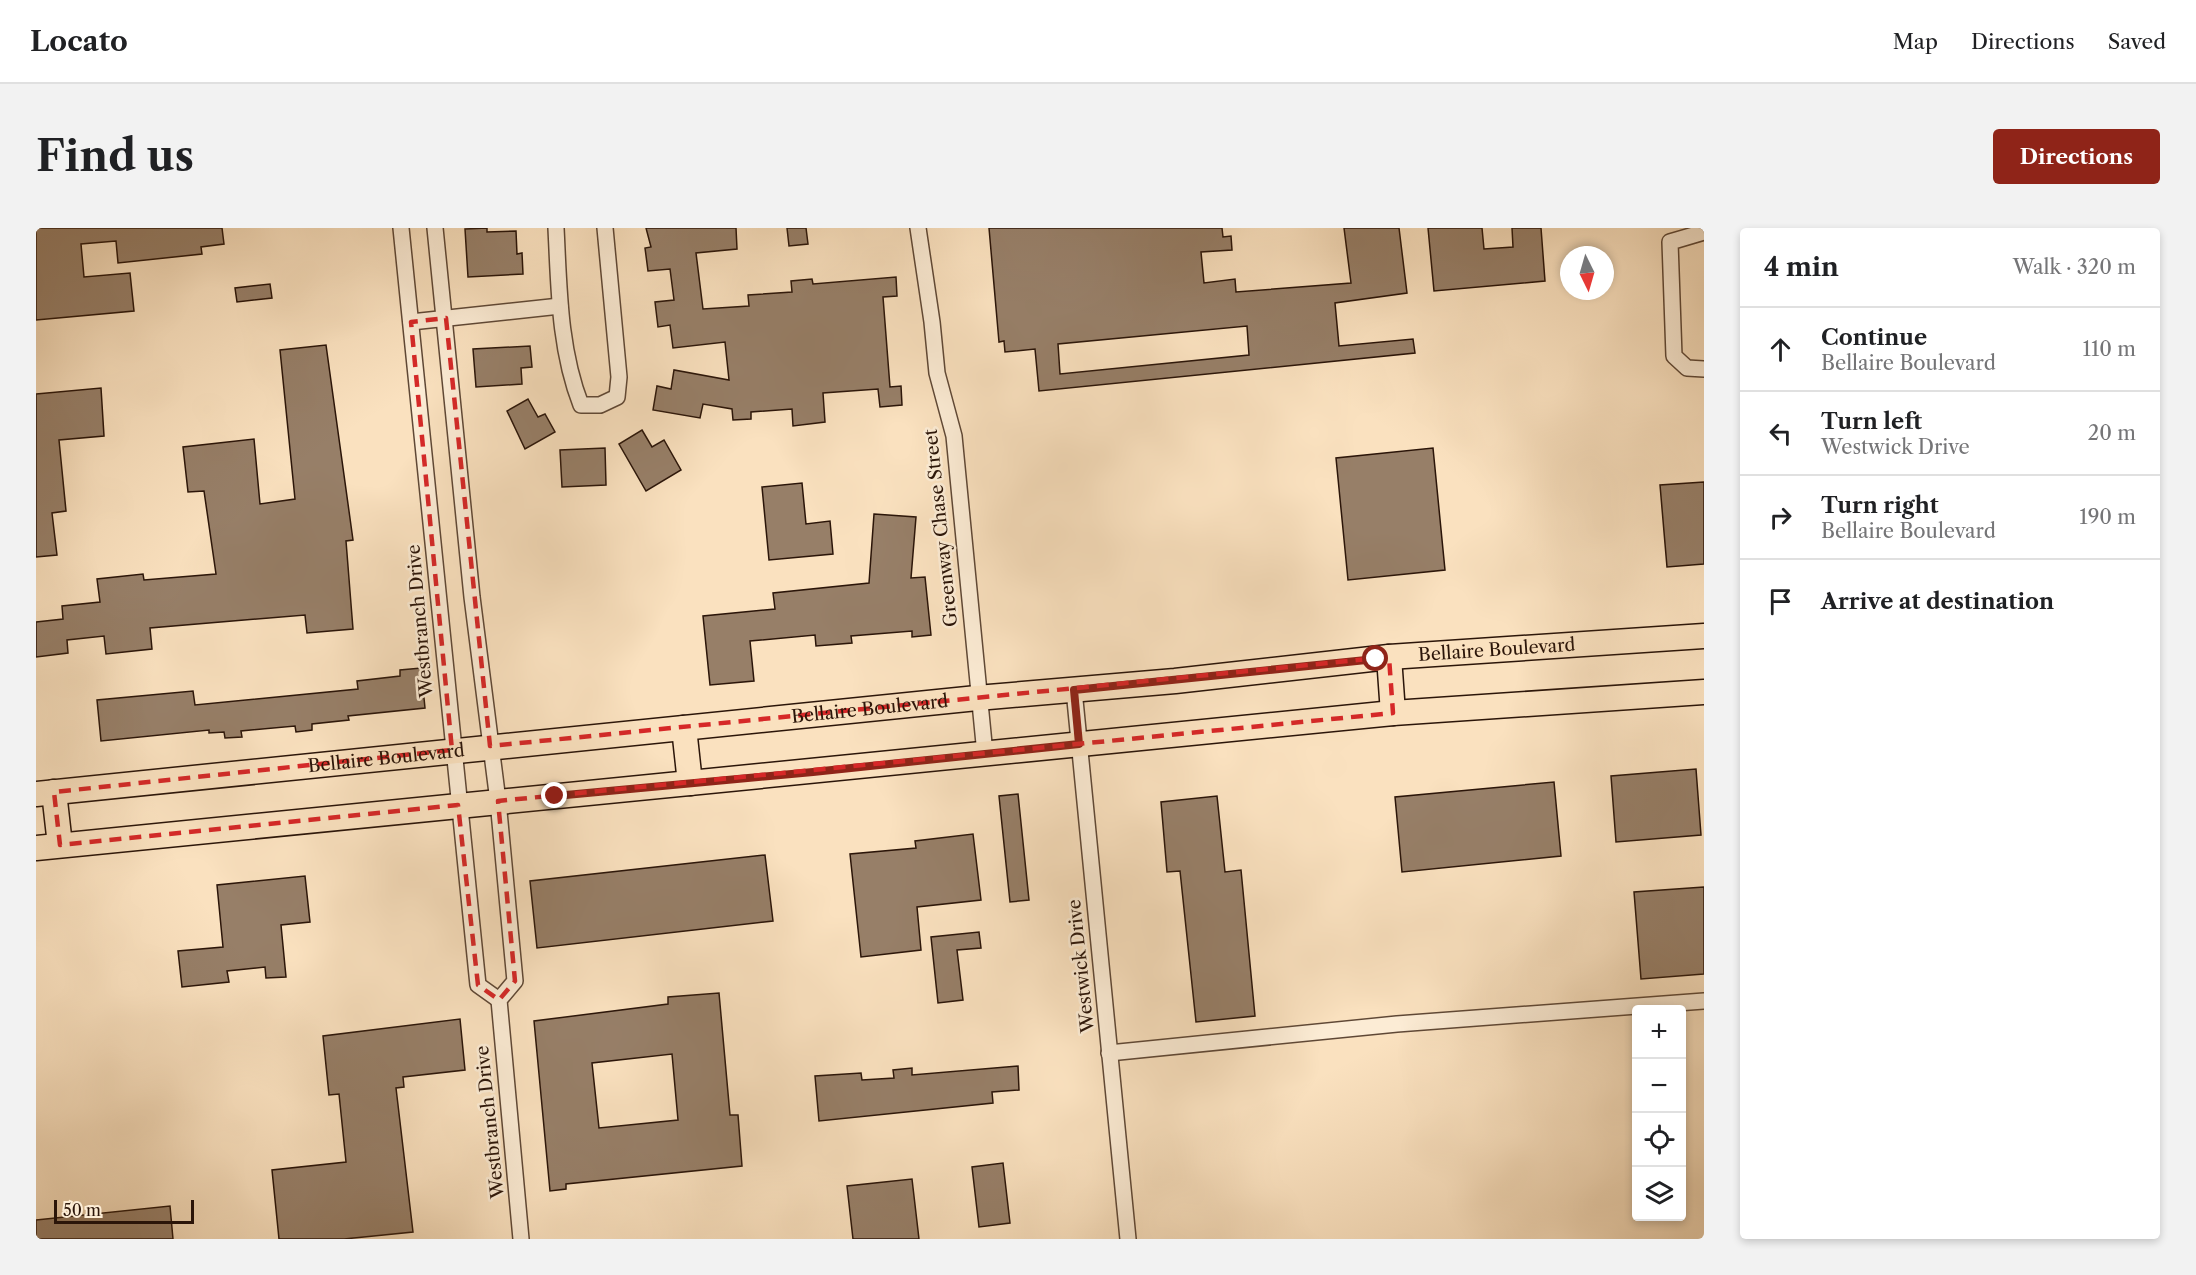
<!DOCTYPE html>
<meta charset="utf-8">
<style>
:root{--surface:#fff;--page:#f2f2f2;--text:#202124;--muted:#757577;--line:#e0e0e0;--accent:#8f2418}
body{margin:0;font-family:"Libre Caslon Text",serif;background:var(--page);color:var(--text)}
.controls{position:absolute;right:18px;bottom:18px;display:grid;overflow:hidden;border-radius:6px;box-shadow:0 3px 9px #0003}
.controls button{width:54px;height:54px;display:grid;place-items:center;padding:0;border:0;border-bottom:2px solid var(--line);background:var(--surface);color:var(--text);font:30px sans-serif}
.compass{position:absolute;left:1524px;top:18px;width:54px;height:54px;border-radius:50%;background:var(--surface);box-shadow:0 3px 9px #0003;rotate:175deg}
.scale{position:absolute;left:18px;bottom:15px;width:140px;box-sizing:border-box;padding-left:6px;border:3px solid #2b1509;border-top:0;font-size:16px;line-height:21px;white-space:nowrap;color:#2b1509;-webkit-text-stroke:4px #fcecd5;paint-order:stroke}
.stop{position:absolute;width:18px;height:18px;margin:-14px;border:4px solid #8f2418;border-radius:50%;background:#fff}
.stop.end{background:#8f2418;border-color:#fff;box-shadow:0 2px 6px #0008}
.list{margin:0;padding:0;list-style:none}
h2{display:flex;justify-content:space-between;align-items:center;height:78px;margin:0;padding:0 24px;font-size:26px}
h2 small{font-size:20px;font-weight:400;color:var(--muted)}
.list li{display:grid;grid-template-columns:39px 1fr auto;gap:18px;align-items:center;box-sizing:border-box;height:84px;padding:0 24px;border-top:2px solid var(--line)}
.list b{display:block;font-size:22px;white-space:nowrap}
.list p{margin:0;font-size:20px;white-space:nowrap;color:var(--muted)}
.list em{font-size:20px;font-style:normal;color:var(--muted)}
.icon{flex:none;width:33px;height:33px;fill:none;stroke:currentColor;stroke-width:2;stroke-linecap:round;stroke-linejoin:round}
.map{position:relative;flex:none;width:1668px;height:1011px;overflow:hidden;border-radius:6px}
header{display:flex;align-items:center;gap:36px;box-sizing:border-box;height:84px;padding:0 30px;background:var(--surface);border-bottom:2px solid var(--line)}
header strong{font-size:28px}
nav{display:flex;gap:33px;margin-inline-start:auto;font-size:21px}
.intro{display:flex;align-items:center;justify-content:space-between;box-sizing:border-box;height:144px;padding:0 36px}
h1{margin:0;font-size:42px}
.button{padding:15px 27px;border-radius:6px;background:var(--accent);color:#fff;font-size:21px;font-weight:700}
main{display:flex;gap:36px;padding:0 36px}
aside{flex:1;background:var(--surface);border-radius:6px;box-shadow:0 3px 9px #0003}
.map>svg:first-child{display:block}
.building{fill:#977f68;stroke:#2b1509;stroke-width:1.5;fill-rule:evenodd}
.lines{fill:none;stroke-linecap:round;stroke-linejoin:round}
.minor-casing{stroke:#5f4836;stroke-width:18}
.primary-casing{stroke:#2b1509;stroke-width:27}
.minor{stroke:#fcecd5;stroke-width:15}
.primary{stroke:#fae1bf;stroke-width:24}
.route{stroke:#8f2418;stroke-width:8}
.marked{fill:none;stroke:#d62828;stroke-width:4.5;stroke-dasharray:12 8;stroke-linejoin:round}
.labels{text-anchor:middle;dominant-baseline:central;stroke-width:5;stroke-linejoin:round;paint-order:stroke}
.street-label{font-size:18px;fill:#2b1509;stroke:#fcecd5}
</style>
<header>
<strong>Locato</strong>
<nav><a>Map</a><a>Directions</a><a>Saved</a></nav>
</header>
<div class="intro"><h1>Find us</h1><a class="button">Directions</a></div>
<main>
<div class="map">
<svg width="1668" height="1011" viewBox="0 0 1668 1011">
<rect width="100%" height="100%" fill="#fae1bf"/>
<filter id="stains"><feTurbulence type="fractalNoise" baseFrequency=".00333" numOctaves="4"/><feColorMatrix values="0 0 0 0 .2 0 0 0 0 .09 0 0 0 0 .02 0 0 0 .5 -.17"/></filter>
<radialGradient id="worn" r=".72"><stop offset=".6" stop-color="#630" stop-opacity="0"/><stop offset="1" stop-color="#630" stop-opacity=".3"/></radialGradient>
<!-- building -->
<g class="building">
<path d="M 0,0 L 186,0 L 188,16 L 165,19 L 166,26 L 82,35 L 80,13 L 45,16 L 48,49 L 94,45 L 98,83 L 0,92 Z"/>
<path d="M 451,0 L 451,4 L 480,3 L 481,26 L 486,25 L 487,46 L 432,49 L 429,1 Z"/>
<path d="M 610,0 L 700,0 L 701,21 L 660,25 L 667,81 L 713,78 L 712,67 L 756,64 L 755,53 L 776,51 L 777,56 L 860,49 L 861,68 L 847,69 L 854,159 L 865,158 L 866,177 L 844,179 L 842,161 L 787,165 L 789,194 L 757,198 L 756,181 L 715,184 L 715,191 L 697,192 L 696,181 L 667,176 L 664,190 L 617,182 L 621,158 L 635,161 L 638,142 L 693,152 L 689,114 L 637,120 L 634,97 L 622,99 L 619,74 L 638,72 L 634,41 L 612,43 L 609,20 L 615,19 Z"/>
<path d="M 751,0 L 770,0 L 772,16 L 753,18 Z"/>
<path d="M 953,0 L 1186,0 L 1187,9 L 1195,8 L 1196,22 L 1165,24 L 1168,55 L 1199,51 L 1200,64 L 1315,55 L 1308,0 L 1363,0 L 1371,65 L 1299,75 L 1303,118 L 1377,111 L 1379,125 L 1003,163 L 999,121 L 969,124 L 968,113 L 963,114 ZM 1211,98 L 1213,127 L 1024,146 L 1022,116 Z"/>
<path d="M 1392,0 L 1446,0 L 1448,21 L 1477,19 L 1476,0 L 1505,0 L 1509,53 L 1398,63 Z"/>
<path d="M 234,56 L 236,70 L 201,74 L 199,60 Z"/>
<path d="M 290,117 L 317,312 L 310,313 L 317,401 L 271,405 L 269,387 L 114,400 L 116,421 L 70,426 L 68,408 L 31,412 L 32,425 L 0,429 L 0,394 L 27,391 L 26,378 L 64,374 L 61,351 L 107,346 L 108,352 L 180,346 L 168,263 L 152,264 L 147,219 L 218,211 L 224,276 L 259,271 L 244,122 Z"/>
<path d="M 494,118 L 496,139 L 485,140 L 486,156 L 440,159 L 437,121 Z"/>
<path d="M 65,160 L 68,208 L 23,212 L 30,283 L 16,285 L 21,327 L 0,329 L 0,166 Z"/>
<path d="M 492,171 L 502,189 L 509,186 L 519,204 L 489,221 L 471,183 Z"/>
<path d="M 606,202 L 616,219 L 628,212 L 645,242 L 610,263 L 583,216 Z"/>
<path d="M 569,220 L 570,257 L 526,259 L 524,222 Z"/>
<path d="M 1397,220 L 1409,342 L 1312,352 L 1300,230 Z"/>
<path d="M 1668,254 L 1668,336 L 1631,339 L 1624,257 Z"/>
<path d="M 766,255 L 770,296 L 794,293 L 797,326 L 733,332 L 726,259 Z"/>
<path d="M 838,286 L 880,289 L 875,350 L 889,349 L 895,407 L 876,409 L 876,403 L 815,408 L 816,415 L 780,418 L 779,407 L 714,413 L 718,453 L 674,457 L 667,388 L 739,381 L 737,365 L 833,355 Z"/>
<path d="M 385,440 L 389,480 L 312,488 L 313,492 L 276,496 L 276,502 L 260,504 L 259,498 L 205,503 L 206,509 L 189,510 L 188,504 L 173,505 L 173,502 L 65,513 L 61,472 L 157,463 L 159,477 L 322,461 L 321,453 L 364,448 L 364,442 Z"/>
<path d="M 1660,541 L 1665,607 L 1580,614 L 1575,548 Z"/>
<path d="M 1518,554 L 1525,628 L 1366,644 L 1359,569 Z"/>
<path d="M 982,566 L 993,672 L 974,674 L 963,568 Z"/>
<path d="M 1181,568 L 1189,644 L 1205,642 L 1219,788 L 1160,794 L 1144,643 L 1131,644 L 1125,574 Z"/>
<path d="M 937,606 L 945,672 L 881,679 L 885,722 L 825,729 L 814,626 L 880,620 L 879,613 Z"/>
<path d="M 729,627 L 737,693 L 501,720 L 494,653 Z"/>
<path d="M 269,648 L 274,694 L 245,697 L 250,749 L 230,750 L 229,739 L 191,743 L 193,754 L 146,759 L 142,723 L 187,719 L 181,657 Z"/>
<path d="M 1668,659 L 1668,746 L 1605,751 L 1598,664 Z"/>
<path d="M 943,704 L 945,720 L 921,722 L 927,772 L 902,775 L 895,709 Z"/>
<path d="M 683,765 L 694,887 L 702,887 L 706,938 L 530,956 L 530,961 L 514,963 L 498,793 L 632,776 L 632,769 ZM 636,826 L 642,892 L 563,900 L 556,835 Z"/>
<path d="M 424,791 L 429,842 L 367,849 L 368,859 L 360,860 L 377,1004 L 308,1011 L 243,1011 L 236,942 L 310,934 L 303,866 L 293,867 L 287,808 Z"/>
<path d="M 982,838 L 983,862 L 956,864 L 957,875 L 783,893 L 779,848 L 825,845 L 826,852 L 858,850 L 857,842 L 876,840 L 876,847 Z"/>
<path d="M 967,935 L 974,995 L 943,999 L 936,939 Z"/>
<path d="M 876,951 L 883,1011 L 817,1011 L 811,958 Z"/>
<path d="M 134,978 L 137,1011 L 0,1011 L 0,992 Z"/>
</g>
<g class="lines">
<defs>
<g id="minor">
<path d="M 365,0 L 442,757 L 463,772"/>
<path d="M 399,0 L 436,369 L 462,573 L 479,753 L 463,772 L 485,1011"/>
<path d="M 520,0 C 523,59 523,121 545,177 L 564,177 L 581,169 L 583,149 L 569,0"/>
<path d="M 882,0 L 896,94 L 901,145 L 918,208 L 949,526"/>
<path d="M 1668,4 L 1634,14 L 1638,128 L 1651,140 L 1668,141"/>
<path d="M 375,94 L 524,78"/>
<path d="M 1038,462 L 1092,1011"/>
<path d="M 1073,825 L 1361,796 L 1668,773"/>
</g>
<g id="primary">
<path d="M 1353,429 L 1357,485"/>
<path d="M 648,500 L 654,555"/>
<path d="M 18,564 L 24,617"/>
<path id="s1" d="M 0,566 L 941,470 L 1139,453 L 1353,429 L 1668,408"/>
<path d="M 0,620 L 1357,485 L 1668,464"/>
</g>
</defs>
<!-- minor casing -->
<use href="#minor" class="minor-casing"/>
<!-- primary casing -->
<use href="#primary" class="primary-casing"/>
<!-- minor -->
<use href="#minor" class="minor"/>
<!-- primary -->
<use href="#primary" class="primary"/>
</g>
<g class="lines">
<!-- route -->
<path class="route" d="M 519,568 L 777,544 L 1043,516 L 1038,462 L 1340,431"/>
</g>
<!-- marked area -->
<path class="marked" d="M 410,90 L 454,518 L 1353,429 L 1357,485 L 462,573 L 479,753 L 463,772 L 442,757 L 422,577 L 24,617 L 18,564 L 416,522 L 375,94 Z"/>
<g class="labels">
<!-- street labels -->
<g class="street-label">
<text transform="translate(905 300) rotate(-96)">Greenway Chase Street</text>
<text transform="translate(384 393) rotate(-95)">Westbranch Drive</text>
<text stroke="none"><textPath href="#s1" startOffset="1468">Bellaire Boulevard</textPath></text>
<text stroke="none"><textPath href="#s1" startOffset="838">Bellaire Boulevard</textPath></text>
<text stroke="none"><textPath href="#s1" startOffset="352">Bellaire Boulevard</textPath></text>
<text transform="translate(1045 738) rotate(-96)">Westwick Drive</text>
<text transform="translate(454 894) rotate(-96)">Westbranch Drive</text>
</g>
</g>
<rect width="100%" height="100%" filter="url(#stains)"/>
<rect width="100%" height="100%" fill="url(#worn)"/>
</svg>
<div class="controls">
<button>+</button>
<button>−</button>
<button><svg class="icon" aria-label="locate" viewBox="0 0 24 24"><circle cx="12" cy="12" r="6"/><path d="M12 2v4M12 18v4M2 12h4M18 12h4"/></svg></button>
<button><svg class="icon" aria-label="layers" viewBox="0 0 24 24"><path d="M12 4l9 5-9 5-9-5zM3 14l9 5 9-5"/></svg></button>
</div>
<svg class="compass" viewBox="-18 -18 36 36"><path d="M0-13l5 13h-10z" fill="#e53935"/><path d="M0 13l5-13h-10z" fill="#757577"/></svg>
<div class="scale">50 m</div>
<div class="stop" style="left:1340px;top:431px"></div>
<div class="stop end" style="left:519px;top:568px"></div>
</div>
<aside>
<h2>4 min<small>Walk · 320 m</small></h2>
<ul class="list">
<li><svg class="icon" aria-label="ahead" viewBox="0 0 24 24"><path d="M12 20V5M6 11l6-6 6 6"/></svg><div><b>Continue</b><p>Bellaire Boulevard</p></div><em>110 m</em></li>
<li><svg class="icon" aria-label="left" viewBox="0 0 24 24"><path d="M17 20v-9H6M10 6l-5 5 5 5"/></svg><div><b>Turn left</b><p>Westwick Drive</p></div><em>20 m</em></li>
<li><svg class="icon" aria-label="right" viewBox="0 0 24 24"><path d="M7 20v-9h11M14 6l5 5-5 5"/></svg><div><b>Turn right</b><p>Bellaire Boulevard</p></div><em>190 m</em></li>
<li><svg class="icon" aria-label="arrive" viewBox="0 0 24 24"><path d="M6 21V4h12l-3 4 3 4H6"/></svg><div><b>Arrive at destination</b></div></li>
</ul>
</aside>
</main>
